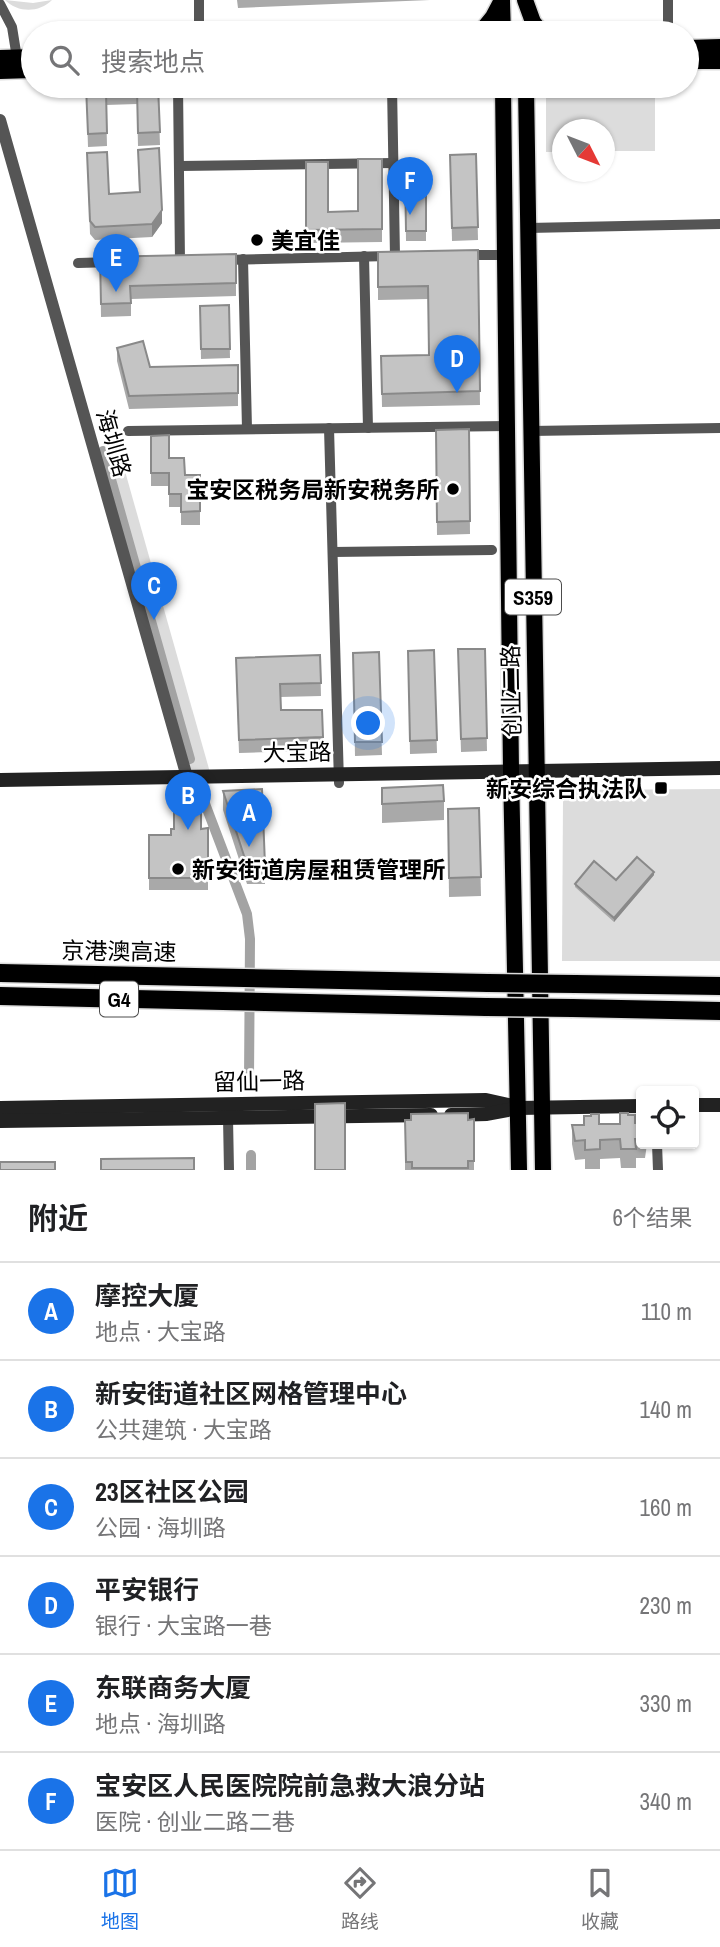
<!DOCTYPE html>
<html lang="zh">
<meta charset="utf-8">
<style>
:root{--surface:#fff;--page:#f6f6f6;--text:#202124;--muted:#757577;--line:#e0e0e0;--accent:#1a73e8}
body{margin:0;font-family:"Archivo Narrow","Noto Sans SC",sans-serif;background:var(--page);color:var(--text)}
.controls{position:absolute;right:21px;bottom:21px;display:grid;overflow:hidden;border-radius:7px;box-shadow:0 2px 5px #0004}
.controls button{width:63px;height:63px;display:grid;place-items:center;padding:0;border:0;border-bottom:2px solid var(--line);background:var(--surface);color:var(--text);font:35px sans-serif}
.compass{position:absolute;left:552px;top:119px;width:63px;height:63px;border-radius:50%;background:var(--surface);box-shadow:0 2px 5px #0004;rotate:132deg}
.you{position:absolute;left:369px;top:724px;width:24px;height:24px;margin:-18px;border:5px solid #fff;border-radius:50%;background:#1a73e8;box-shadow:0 0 0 10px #1a73e833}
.badge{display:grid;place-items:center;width:46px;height:46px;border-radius:50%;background:var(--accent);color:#fff;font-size:23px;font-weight:700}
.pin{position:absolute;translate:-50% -58px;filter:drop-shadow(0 2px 4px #0008)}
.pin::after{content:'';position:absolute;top:37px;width:24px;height:21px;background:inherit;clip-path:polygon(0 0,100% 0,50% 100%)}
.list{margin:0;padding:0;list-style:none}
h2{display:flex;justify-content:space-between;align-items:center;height:91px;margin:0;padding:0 28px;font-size:30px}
h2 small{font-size:23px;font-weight:400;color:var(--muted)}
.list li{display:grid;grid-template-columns:46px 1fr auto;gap:21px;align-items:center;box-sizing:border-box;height:98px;padding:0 28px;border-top:2px solid var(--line)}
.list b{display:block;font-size:26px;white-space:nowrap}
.list p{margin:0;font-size:23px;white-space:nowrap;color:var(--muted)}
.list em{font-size:23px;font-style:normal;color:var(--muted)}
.icon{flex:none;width:38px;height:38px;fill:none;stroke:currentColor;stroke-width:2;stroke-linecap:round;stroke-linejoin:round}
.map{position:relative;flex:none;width:720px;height:1170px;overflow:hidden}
.search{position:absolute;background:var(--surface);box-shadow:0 2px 5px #0004;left:21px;right:21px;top:21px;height:77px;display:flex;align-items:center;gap:18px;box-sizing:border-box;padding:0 24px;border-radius:38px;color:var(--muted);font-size:26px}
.sheet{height:679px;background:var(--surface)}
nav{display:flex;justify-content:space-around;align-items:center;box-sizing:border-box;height:98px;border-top:2px solid var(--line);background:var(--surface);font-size:19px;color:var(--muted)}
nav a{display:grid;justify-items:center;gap:4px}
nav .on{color:var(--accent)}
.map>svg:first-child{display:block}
.green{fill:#dcdcdc}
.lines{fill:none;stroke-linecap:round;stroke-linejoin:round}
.canal{stroke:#a3a3a3;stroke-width:10}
.primary-casing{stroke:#dbdbdb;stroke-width:19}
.motorway-casing{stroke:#dbdbdb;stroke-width:21}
.minor{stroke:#555;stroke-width:10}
.tertiary{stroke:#555;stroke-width:12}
.secondary{stroke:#222;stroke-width:14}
.primary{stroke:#000;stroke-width:16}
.motorway{stroke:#000;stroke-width:18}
.motorway-bridge-casing{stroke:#dbdbdb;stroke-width:21;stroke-linecap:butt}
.motorway-bridge{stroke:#000;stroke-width:18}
.wall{fill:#a9a9a9}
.shaded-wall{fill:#898989}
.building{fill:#c4c4c4;stroke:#898989;stroke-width:2}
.poi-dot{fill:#000;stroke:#fff;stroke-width:2.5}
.labels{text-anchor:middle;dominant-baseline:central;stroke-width:5;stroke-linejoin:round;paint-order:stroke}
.shield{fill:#fff;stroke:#4c4c4c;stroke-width:2}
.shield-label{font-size:21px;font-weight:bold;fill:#000}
.poi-label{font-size:23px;font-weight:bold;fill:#000;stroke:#fff;text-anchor:start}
.street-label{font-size:23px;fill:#000;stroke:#fff}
</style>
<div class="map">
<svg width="720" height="1170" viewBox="0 0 720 1170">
<rect width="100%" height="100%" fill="#fff"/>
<!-- green -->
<g class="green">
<path d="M 5,0 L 33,3 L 52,0 C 39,13 18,13 5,0 Z"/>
<path d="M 546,86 L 655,86 L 655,151 L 605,151 L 604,130 L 562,130 L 562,152 L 546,152 Z"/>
<path d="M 121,457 L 211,776 L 187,777 L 94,463 Z"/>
<path d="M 720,789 L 720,961 L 562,961 L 563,800 L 572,790 Z"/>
</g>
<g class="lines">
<!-- canal -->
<g class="canal">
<path d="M 103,451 L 190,759"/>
<path d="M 204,801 L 247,914 L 250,939 L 249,1080"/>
<path d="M 251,1155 L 251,1170"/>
</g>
<defs>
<g id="primary">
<path d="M 525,0 L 533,22 L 542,33"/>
<path d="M 502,2 L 503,33"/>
<path d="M 480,33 L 493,17 L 502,0"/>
<path d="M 687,48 L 720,47"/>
<path d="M 0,58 L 33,57"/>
<path d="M 687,61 L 720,61"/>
<path d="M 0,71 L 33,70"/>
<path d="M 503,86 L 511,771 L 519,1170"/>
<path d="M 526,86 L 543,1170"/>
</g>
<g id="motorway">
<path d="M 0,973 L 488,983"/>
<path d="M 575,984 L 720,986"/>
<path d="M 0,996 L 486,1007"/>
<path d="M 572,1008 L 720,1011"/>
</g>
</defs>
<!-- primary casing -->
<use href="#primary" class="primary-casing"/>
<!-- motorway casing -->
<use href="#motorway" class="motorway-casing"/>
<!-- minor -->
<g class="minor">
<path d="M 199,0 L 199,33"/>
<path d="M 668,0 L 668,33"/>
<path d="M 0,4 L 12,27 L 17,58"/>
<path d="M 178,86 L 180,261"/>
<path d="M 392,86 L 395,256"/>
<path d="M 180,166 L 393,163"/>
<path d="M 528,228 L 720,224"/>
<path d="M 467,255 L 505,255"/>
<path d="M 364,256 L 368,428"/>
<path d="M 243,259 L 247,429"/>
<path d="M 223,260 L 389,256"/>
<path d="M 78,263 L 113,262"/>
<path d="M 329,428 L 339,783"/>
<path d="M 128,431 L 507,426"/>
<path d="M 531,431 L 720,428"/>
<path d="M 333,552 L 492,550"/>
<path d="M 228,1118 L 229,1170"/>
<path d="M 657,1144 L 658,1170"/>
</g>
<!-- tertiary -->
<path class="tertiary" d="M 0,120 L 187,777"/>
<!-- secondary -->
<g class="secondary">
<path d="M 0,780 L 720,768"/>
<path d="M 694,1105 L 720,1105"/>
<path d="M 0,1108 L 486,1100 L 513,1106"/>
<path d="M 451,1115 L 487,1114 L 518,1108 L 641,1106"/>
<path d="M 0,1121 L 431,1115"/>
</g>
<!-- primary -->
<use href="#primary" class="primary"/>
<!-- motorway -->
<use href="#motorway" class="motorway"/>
<defs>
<g id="motorway-bridge">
<path d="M 488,983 L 575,984"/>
<path d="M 486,1007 L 572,1008"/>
</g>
</defs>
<!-- motorway-bridge casing -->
<use href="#motorway-bridge" class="motorway-bridge-casing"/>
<!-- motorway-bridge -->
<use href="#motorway-bridge" class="motorway-bridge"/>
</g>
<!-- wall -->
<g class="wall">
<path d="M 237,0 L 430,0 L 238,8 Z"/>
<path d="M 86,86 L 158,86 L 160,145 L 138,146 L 137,104 L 106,105 L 107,146 L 88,147 Z"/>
<path d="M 138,150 L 162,223 L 152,237 L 95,240 L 90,234 L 87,153 L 109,194 L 139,192 Z"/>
<path d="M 476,154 L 478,240 L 452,241 L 450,155 Z"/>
<path d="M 382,159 L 382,242 L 306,243 L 306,162 L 328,212 L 358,211 Z"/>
<path d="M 405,170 L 426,170 L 426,241 L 406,241 Z"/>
<path d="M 478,250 L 480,405 L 382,407 L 381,356 L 428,355 L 428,299 L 378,300 L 378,252 Z"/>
<path d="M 236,254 L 236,296 L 131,299 L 131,316 L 101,317 L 100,257 Z"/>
<path d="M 229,305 L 230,358 L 201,359 L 200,306 Z"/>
<path d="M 117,348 L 150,367 L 238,365 L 238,406 L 129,409 L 117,361 Z"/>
<path d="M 469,429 L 470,534 L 437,535 L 436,430 Z"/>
<path d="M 151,436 L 185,475 L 200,475 L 200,525 L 181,525 L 181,507 L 169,507 L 169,486 L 151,486 Z"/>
<path d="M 458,649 L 485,649 L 487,751 L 461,752 Z"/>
<path d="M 434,650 L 437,753 L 410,754 L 408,651 Z"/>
<path d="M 379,652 L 382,755 L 355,756 L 353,653 Z"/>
<path d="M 320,655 L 321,696 L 280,697 L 281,710 L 322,710 L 323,750 L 239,753 L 236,671 Z"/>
<path d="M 382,788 L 444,801 L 444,820 L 382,823 Z"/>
<path d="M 223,791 L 265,865 L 265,884 L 247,884 L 223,810 Z"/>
<path d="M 479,808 L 481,896 L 449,897 L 448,809 Z"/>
<path d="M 208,828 L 208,890 L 149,890 L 149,835 L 171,835 L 201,829 Z"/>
<path d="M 654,875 L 614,922 L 575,887 L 575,884 L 616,880 Z"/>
<path d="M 628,1115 L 635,1123 L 641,1123 L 641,1144 L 647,1144 L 645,1158 L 636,1158 L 636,1168 L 621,1168 L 620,1158 L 600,1159 L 600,1169 L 585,1169 L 585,1159 L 575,1160 L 572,1144 L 572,1125 L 620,1124 Z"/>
<path d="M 474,1119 L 474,1170 L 405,1170 L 405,1120 Z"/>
</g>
<!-- shaded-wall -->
<g class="shaded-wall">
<path d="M 162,210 L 162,223 L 152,237 L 152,224 Z"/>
<path d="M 654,872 L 654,875 L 614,922 L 614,918 Z"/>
</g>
<!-- building -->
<g class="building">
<path d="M 86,86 L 158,86 L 160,132 L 138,133 L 137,90 L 106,92 L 107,133 L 88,134 Z"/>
<path d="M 159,148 L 162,210 L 152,224 L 95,227 L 90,221 L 87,153 L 107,152 L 109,194 L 140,192 L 138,150 Z"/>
<path d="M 476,154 L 478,227 L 452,228 L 450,155 Z"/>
<path d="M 358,159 L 382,159 L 382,229 L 306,230 L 306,162 L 328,162 L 328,212 L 358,211 Z"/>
<path d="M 405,170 L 426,170 L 426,231 L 406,231 Z"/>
<path d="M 478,250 L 480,391 L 382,394 L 381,356 L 429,355 L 428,286 L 378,287 L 378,252 Z"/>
<path d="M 236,254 L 236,283 L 130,286 L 131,303 L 101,304 L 100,257 Z"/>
<path d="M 229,305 L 230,349 L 201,349 L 200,306 Z"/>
<path d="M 143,341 L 150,367 L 238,365 L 238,393 L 129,396 L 117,348 Z"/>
<path d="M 469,429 L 470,521 L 437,522 L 436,430 Z"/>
<path d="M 169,435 L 169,458 L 184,458 L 185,475 L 200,475 L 200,511 L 181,512 L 181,494 L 169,494 L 169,473 L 151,473 L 151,436 Z"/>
<path d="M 458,649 L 485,649 L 487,738 L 461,739 Z"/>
<path d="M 434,650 L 437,740 L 410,741 L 408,651 Z"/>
<path d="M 379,652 L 382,742 L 355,742 L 353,653 Z"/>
<path d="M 320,655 L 321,683 L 280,684 L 281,710 L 322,710 L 323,737 L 239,740 L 236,658 Z"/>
<path d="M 443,785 L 444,801 L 382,804 L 382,788 Z"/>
<path d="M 262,789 L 265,865 L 247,865 L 223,791 Z"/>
<path d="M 479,808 L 481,877 L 449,878 L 448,809 Z"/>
<path d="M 174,809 L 201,809 L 201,829 L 208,828 L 208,878 L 149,878 L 149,835 L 171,835 L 171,829 L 174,829 Z"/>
<path d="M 637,857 L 654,872 L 614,918 L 575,884 L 594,861 L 616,880 Z"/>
<path d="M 345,1103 L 345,1170 L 315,1170 L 315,1104 Z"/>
<path d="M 468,1113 L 468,1120 L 474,1119 L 474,1161 L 468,1161 L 468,1168 L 412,1168 L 412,1162 L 406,1162 L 405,1120 L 411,1120 L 411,1114 Z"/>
<path d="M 620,1113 L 628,1113 L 628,1115 L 635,1115 L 635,1123 L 641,1123 L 641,1139 L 635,1139 L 636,1149 L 621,1149 L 620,1139 L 600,1140 L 600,1149 L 585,1150 L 585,1140 L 575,1141 L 572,1125 L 584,1125 L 584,1116 L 591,1116 L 591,1114 L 599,1114 L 599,1124 L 620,1124 Z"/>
<path d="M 194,1158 L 194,1170 L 101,1170 L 101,1159 Z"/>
<rect x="0" y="1162" width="55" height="8"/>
</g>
<!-- markers -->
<g class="poi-dot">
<circle cx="257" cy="240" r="7"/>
<circle cx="453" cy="489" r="7"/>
<rect x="654" y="781" width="14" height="14" rx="3.5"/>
<circle cx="178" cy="869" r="7"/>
</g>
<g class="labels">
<!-- shield labels -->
<g class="shield">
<rect x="505" y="579.5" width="56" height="35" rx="5"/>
<rect x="100" y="981.5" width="38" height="35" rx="5"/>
</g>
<g class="shield-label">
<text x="533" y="597">S359</text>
<text x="119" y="999">G4</text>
</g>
<!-- poi labels -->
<g class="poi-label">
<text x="271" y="240">美宜佳</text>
<text x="439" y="489" text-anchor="end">宝安区税务局新安税务所</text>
<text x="647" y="788" text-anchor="end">新安综合执法队</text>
<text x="192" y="869">新安街道房屋租赁管理所</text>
</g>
<!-- street labels -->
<g class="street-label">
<text transform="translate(114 443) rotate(74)">海圳路</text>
<text transform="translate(511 691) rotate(-91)">创业二路</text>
<text transform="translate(297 752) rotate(-1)">大宝路</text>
<text transform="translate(119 951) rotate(1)">京港澳高速</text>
<text transform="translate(259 1081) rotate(-1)">留仙一路</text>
</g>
</g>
</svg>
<div class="controls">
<button><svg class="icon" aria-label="locate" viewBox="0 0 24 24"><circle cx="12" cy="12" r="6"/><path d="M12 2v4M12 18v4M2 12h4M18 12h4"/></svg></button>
</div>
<svg class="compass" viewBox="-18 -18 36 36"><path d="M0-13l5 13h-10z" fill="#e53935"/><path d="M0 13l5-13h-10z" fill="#757577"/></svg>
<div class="you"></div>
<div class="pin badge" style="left:249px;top:847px">A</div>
<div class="pin badge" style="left:188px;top:830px">B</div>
<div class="pin badge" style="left:154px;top:620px">C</div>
<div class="pin badge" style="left:457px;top:393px">D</div>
<div class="pin badge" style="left:116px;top:292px">E</div>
<div class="pin badge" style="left:410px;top:215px">F</div>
<div class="search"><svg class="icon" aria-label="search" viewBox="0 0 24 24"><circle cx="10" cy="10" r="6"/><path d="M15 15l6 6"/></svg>搜索地点</div>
</div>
<section class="sheet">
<h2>附近<small>6个结果</small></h2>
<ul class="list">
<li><span class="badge">A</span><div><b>摩控大厦</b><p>地点 · 大宝路</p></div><em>110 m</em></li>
<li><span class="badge">B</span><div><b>新安街道社区网格管理中心</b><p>公共建筑 · 大宝路</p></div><em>140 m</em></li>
<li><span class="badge">C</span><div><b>23区社区公园</b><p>公园 · 海圳路</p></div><em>160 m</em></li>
<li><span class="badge">D</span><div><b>平安银行</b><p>银行 · 大宝路一巷</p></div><em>230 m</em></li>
<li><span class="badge">E</span><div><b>东联商务大厦</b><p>地点 · 海圳路</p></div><em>330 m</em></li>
<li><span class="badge">F</span><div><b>宝安区人民医院院前急救大浪分站</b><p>医院 · 创业二路二巷</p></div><em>340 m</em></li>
</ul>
</section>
<nav>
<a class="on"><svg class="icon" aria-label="map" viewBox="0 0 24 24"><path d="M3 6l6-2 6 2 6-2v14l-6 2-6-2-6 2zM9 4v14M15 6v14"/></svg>地图</a>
<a><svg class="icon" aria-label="directions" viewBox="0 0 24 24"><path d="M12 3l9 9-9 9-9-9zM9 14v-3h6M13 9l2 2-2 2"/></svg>路线</a>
<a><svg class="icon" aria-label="saved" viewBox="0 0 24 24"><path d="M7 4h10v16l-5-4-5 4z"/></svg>收藏</a>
</nav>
